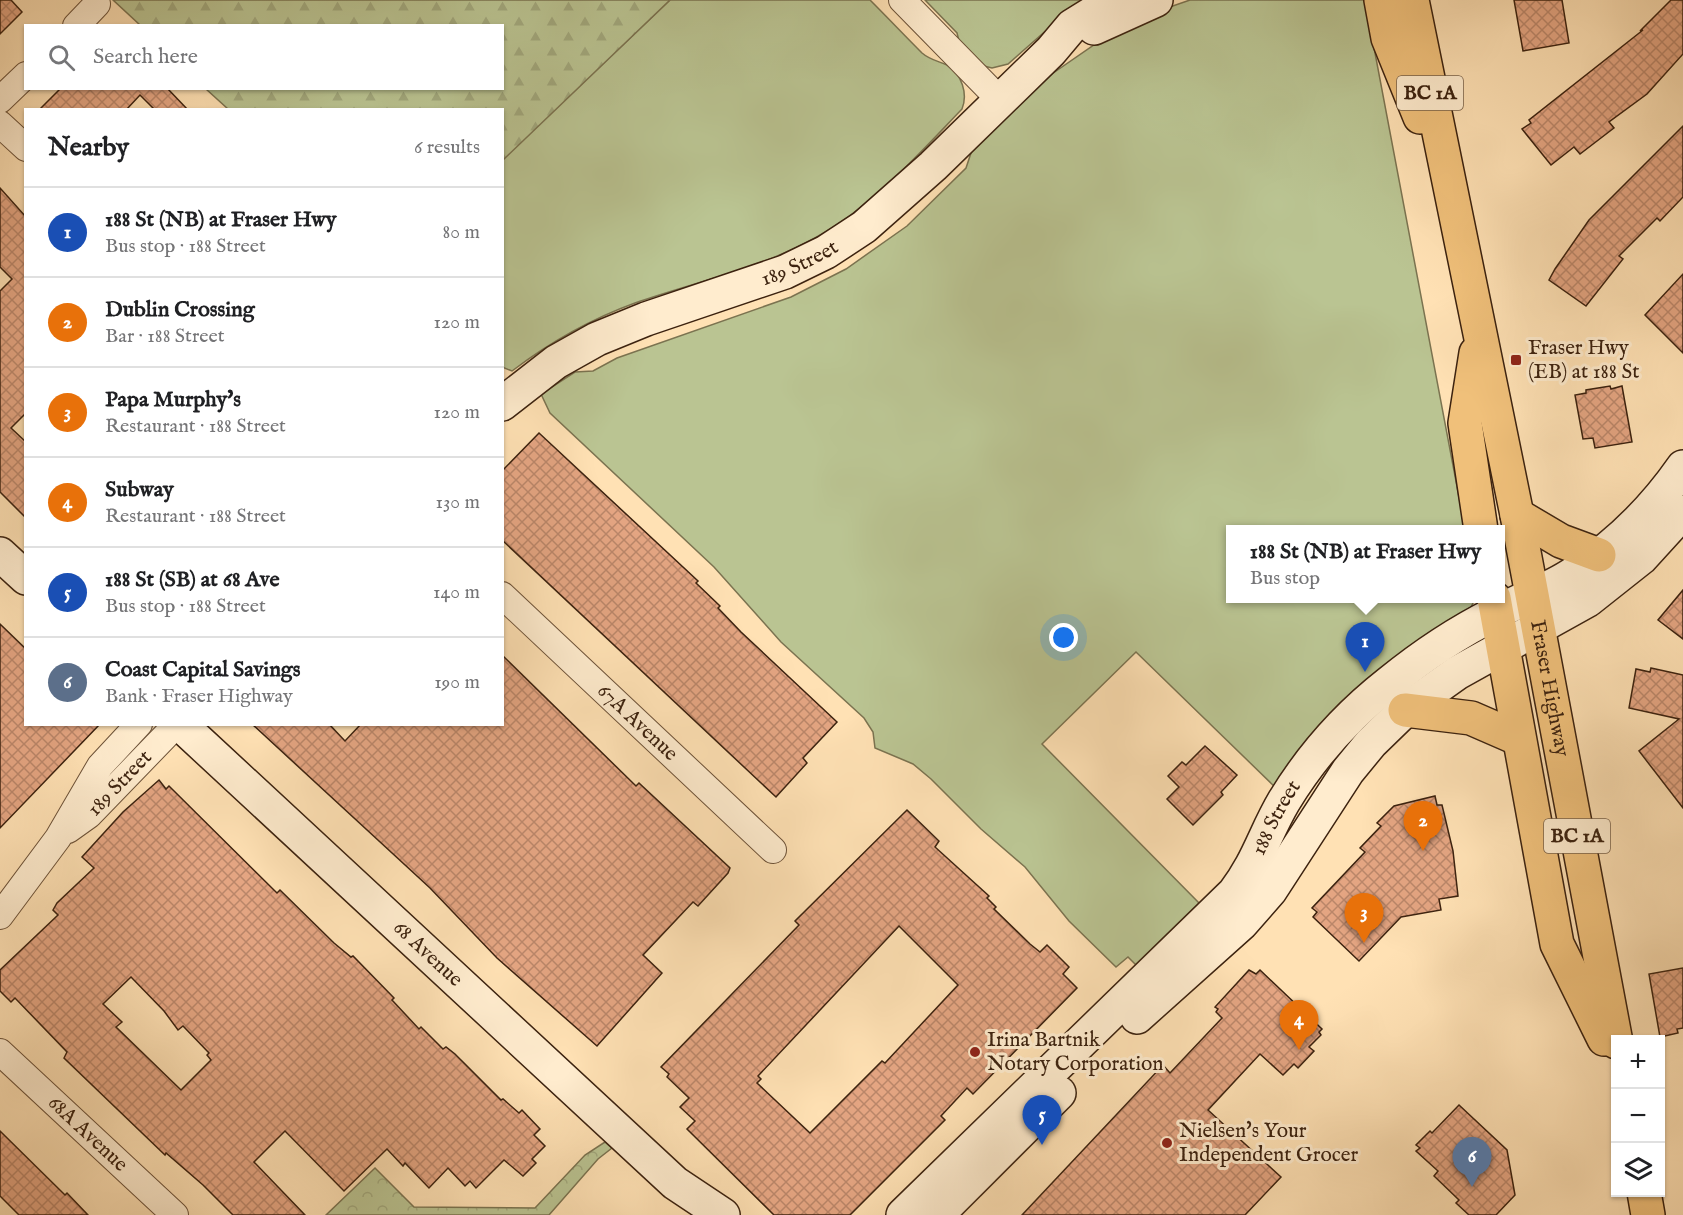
<!DOCTYPE html>
<meta charset="utf-8">
<style>
:root{--surface:#fff;--page:#f2f2f2;--text:#202124;--muted:#757577;--line:#e0e0e0;--accent:#8f2418}
body{margin:0;font-family:"IM FELL English",serif;background:var(--page);color:var(--text)}
.controls{position:absolute;right:18px;bottom:18px;display:grid;overflow:hidden;border-radius:0px;box-shadow:0 2px 4px #0004}
.controls button{width:54px;height:54px;display:grid;place-items:center;padding:0;border:0;border-bottom:2px solid var(--line);background:var(--surface);color:var(--text);font:30px sans-serif}
.you{position:absolute;left:1064px;top:638px;width:21px;height:21px;margin:-15px;border:4px solid #fff;border-radius:50%;background:#1a73e8;box-shadow:0 0 0 9px #1a73e833}
.badge{display:grid;place-items:center;width:39px;height:39px;border-radius:50%;background:var(--accent);color:#fff;font-size:20px;font-weight:700}
.pin{position:absolute;translate:-50% -50px;filter:drop-shadow(0 2px 3px #0008)}
.pin::after{content:'';position:absolute;top:32px;width:21px;height:18px;background:inherit;clip-path:polygon(0 0,100% 0,50% 100%)}
.popup{position:absolute;left:1226px;top:525px;width:279px;height:78px;box-sizing:border-box;display:grid;place-content:center;border-radius:0px;background:var(--surface);filter:drop-shadow(0 2px 4px #0005);font-size:20px;white-space:nowrap;color:var(--muted)}
.popup b{font-size:22px;color:var(--text)}
.popup::after{content:'';position:absolute;left:50%;top:100%;margin-left:-12px;border:12px solid transparent;border-top-color:var(--surface)}
.list{margin:0;padding:0;list-style:none}
h2{display:flex;justify-content:space-between;align-items:center;height:78px;margin:0;padding:0 24px;font-size:26px}
h2 small{font-size:20px;font-weight:400;color:var(--muted)}
.list li{display:grid;grid-template-columns:39px 1fr auto;gap:18px;align-items:center;box-sizing:border-box;height:90px;padding:0 24px;border-top:2px solid var(--line)}
.list b{display:block;font-size:22px;white-space:nowrap}
.list p{margin:0;font-size:20px;white-space:nowrap;color:var(--muted)}
.list em{font-size:20px;font-style:normal;color:var(--muted)}
.icon{flex:none;width:33px;height:33px;fill:none;stroke:currentColor;stroke-width:2;stroke-linecap:round;stroke-linejoin:round}
.map{position:relative;flex:none;width:1683px;height:1215px;overflow:hidden}
.search{position:absolute;background:var(--surface);box-shadow:0 2px 4px #0004;left:24px;top:24px;width:480px;height:66px;display:flex;align-items:center;gap:15px;box-sizing:border-box;padding:0 21px;border-radius:0px;color:var(--muted);font-size:22px}
.panel{position:absolute;background:var(--surface);box-shadow:0 2px 4px #0004;left:24px;top:108px;width:480px;height:618px;border-radius:0px}
.map>svg:first-child{display:block}
.grass{fill:#bac492;stroke:#7b7350;stroke-width:1.5}
.forest{fill:url(#forest-firs);stroke:#7b7350;stroke-width:1.5}
.park{fill:url(#park-crowns);stroke:#7b7350;stroke-width:1.5}
.building{fill:url(#building-cross-hatch);stroke:#3c220f;stroke-width:1.5;fill-rule:evenodd}
.lines{fill:none;stroke-linecap:round;stroke-linejoin:round}
.street-casing{stroke:#6d5238;stroke-width:28}
.secondary-casing{stroke:#3c220f;stroke-width:36}
.primary-casing{stroke:#3c220f;stroke-width:36}
.street{stroke:#ffecce;stroke-width:26}
.secondary{stroke:#ffecce;stroke-width:33}
.primary{stroke:#f0c07a;stroke-width:33}
.poi-dot{fill:#8f2418;stroke:#ffecce;stroke-width:2}
.labels{text-anchor:middle;dominant-baseline:central;stroke-width:6;stroke-linejoin:round;paint-order:stroke}
.shield{fill:#ffecce;stroke:#765f48;stroke-width:1.5}
.shield-label{font-size:20px;font-weight:bold;fill:#3c220f}
.street-label{font-size:21px;fill:#3c220f;stroke:#ffecce}
.poi-label{font-size:21px;fill:#3c220f;stroke:#ffecce;text-anchor:start}
</style>
<div class="map">
<svg width="1683" height="1215" viewBox="0 0 1683 1215">
<defs>
<pattern id="forest-firs" width="22" height="20" patternUnits="userSpaceOnUse" patternTransform="scale(1.5)"><rect width="22" height="20" fill="#bac492"/><path d="M5 1l3.5 6h-7zM16 11l3.5 6h-7z" fill="#a1a87d"/></pattern>
<pattern id="park-crowns" width="20" height="18" patternUnits="userSpaceOnUse" patternTransform="scale(1.5)"><rect width="20" height="18" fill="#bac492"/><path d="M2 6a3 3 0 1 1 6 0M12 15a3 3 0 1 1 6 0" fill="none" stroke="#a1a87d"/></pattern>
<pattern id="building-cross-hatch" width="8" height="8" patternUnits="userSpaceOnUse" patternTransform="scale(1.5)"><rect width="8" height="8" fill="#e4a582"/><path d="M0 0l8 8M0 8l8-8" fill="none" stroke="#ba8669"/></pattern>
</defs>
<rect width="100%" height="100%" fill="#ffe1b4"/>
<filter id="stains"><feTurbulence type="fractalNoise" baseFrequency=".00333" numOctaves="4"/><feColorMatrix values="0 0 0 0 .2 0 0 0 0 .09 0 0 0 0 .02 0 0 0 .5 -.17"/></filter>
<radialGradient id="worn" r=".72"><stop offset=".6" stop-color="#630" stop-opacity="0"/><stop offset="1" stop-color="#630" stop-opacity=".3"/></radialGradient>
<!-- grass -->
<g class="grass">
<path d="M 670,0 L 870,0 C 888,18 905,36 922,53 C 930,60 938,61 947,65 C 962,74 968,94 962,109 C 917,156 873,206 815,238 C 759,269 695,282 635,303 C 591,319 549,343 512,371 L 502,367 L 502,160 Z"/>
<path d="M 925,0 L 1090,0 L 1050,27 L 1008,64 L 992,68 L 984,66 L 960,45 L 957,33 Z"/>
<path d="M 1190,0 L 1365,0 L 1465,529 L 1230,530 L 1230,598 L 1475,599 L 1468,613 L 1277,789 L 1136,652 L 1042,744 L 1201,905 L 1139,968 L 1128,957 L 1116,967 L 1069,921 L 1025,867 L 981,829 L 931,779 L 913,764 L 875,748 L 873,732 L 864,718 L 781,642 L 714,567 L 550,413 L 541,394 L 575,372 L 593,371 L 617,358 L 791,297 L 846,269 L 907,226 L 966,168 L 972,150 L 1046,78 L 1107,36 L 1141,17 Z"/>
</g>
<!-- forest -->
<path class="forest" d="M 113,0 L 670,0 L 503,160 L 502,110 L 228,109 L 206,89 L 502,88 L 502,26 L 140,25 Z"/>
<!-- park -->
<path class="park" d="M 605,1142 L 612,1148 L 598,1159 L 549,1215 L 326,1215 L 375,1168 L 414,1207 L 535,1208 L 585,1155 Z"/>
<!-- building -->
<g class="building">
<path d="M 0,0 L 11,0 L 22,12 L 0,34 Z"/>
<path d="M 1514,0 L 1562,0 L 1569,43 L 1523,51 Z"/>
<path d="M 1671,0 L 1683,0 L 1683,54 L 1647,94 L 1609,122 L 1614,128 L 1580,154 L 1574,147 L 1551,165 L 1522,129 L 1531,123 L 1529,120 L 1643,30 L 1640,31 Z"/>
<path d="M 61,88 L 167,88 L 188,110 L 155,110 L 140,95 L 126,110 L 39,110 Z"/>
<path d="M 1683,126 L 1683,197 L 1660,221 L 1657,218 L 1619,256 L 1623,259 L 1586,306 L 1549,280 L 1555,269 L 1589,220 Z"/>
<path d="M 0,188 L 26,217 L 26,413 L 11,428 L 26,442 L 26,518 L 0,492 L 0,291 L 12,279 L 0,267 Z"/>
<path d="M 1683,274 L 1683,353 L 1645,315 Z"/>
<path d="M 1610,386 L 1611,389 L 1622,386 L 1632,442 L 1595,448 L 1593,438 L 1583,439 L 1575,395 L 1586,393 L 1586,390 Z"/>
<path d="M 539,433 L 698,581 L 696,583 L 720,606 L 718,608 L 741,632 L 837,722 L 803,758 L 807,763 L 776,797 L 502,540 L 502,471 Z"/>
<path d="M 1683,590 L 1683,639 L 1658,620 Z"/>
<path d="M 0,624 L 26,649 L 26,724 L 100,724 L 0,828 Z"/>
<path d="M 502,655 L 636,786 L 639,783 L 730,868 L 728,873 L 698,906 L 693,902 L 643,955 L 662,973 L 597,1046 L 497,958 L 430,888 L 252,724 L 329,724 L 345,741 L 361,724 L 502,724 Z"/>
<path d="M 1651,668 L 1683,675 L 1683,808 L 1639,751 L 1679,719 L 1629,708 L 1636,669 L 1650,672 Z"/>
<path d="M 1205,746 L 1237,775 L 1221,792 L 1223,795 L 1193,825 L 1167,799 L 1179,787 L 1168,776 L 1182,762 L 1186,765 Z"/>
<path d="M 159,780 L 166,789 L 169,786 L 277,893 L 280,890 L 334,943 L 351,957 L 353,956 L 394,998 L 392,1000 L 419,1029 L 421,1027 L 443,1049 L 446,1047 L 455,1054 L 501,1100 L 503,1099 L 519,1113 L 522,1110 L 540,1129 L 534,1135 L 545,1146 L 532,1159 L 536,1163 L 523,1176 L 504,1160 L 476,1188 L 470,1181 L 465,1186 L 448,1168 L 429,1188 L 405,1163 L 403,1166 L 387,1149 L 344,1191 L 285,1131 L 254,1162 L 305,1215 L 233,1215 L 203,1185 L 166,1153 L 165,1155 L 64,1058 L 67,1052 L 15,998 L 11,1002 L 0,991 L 0,970 L 58,915 L 53,910 L 57,903 L 94,868 L 82,857 L 123,812 ZM 131,977 L 164,1011 L 178,1030 L 183,1026 L 209,1053 L 207,1055 L 211,1060 L 181,1090 L 116,1027 L 122,1022 L 103,1004 Z"/>
<path d="M 1435,796 L 1437,805 L 1442,805 L 1453,851 L 1458,896 L 1439,899 L 1441,910 L 1401,917 L 1359,961 L 1313,917 L 1317,912 L 1312,908 L 1365,852 L 1360,848 L 1381,826 L 1377,823 L 1394,806 Z"/>
<path d="M 907,810 L 939,841 L 935,847 L 989,896 L 987,898 L 996,907 L 994,909 L 1030,944 L 1040,952 L 1047,945 L 1069,967 L 1063,974 L 1077,988 L 973,1094 L 967,1088 L 941,1116 L 945,1120 L 850,1215 L 774,1215 L 687,1129 L 695,1121 L 680,1107 L 689,1098 L 667,1077 L 669,1074 L 661,1067 L 799,925 L 795,921 ZM 899,926 L 958,985 L 885,1063 L 882,1061 L 810,1133 L 757,1083 L 761,1079 L 758,1076 Z"/>
<path d="M 1683,968 L 1683,1028 L 1677,1029 L 1678,1033 L 1660,1037 L 1649,974 Z"/>
<path d="M 1249,970 L 1256,974 L 1260,970 L 1322,1029 L 1319,1032 L 1321,1035 L 1309,1047 L 1314,1051 L 1298,1068 L 1294,1064 L 1283,1075 L 1260,1054 L 1208,1110 L 1281,1177 L 1245,1215 L 1022,1215 L 1163,1065 L 1170,1073 L 1222,1018 L 1216,1012 L 1218,1009 L 1215,1007 Z"/>
<path d="M 1459,1105 L 1507,1150 L 1515,1195 L 1496,1215 L 1469,1215 L 1456,1203 L 1459,1200 L 1434,1176 L 1438,1171 L 1416,1151 L 1420,1148 L 1416,1145 L 1430,1131 L 1432,1133 Z"/>
<path d="M 0,1131 L 65,1195 L 67,1193 L 88,1215 L 19,1215 L 0,1196 Z"/>
</g>
<g class="lines">
<defs>
<g id="street">
<path d="M 902,0 L 1000,100"/>
<path d="M 76,26 L 97,4"/>
<path d="M 0,100 L 26,75"/>
<path d="M 0,124 L 26,148"/>
<path id="s1" d="M 502,595 L 773,850"/>
<path id="s2" d="M 68,830 L 89,815 L 177,724"/>
<path d="M 0,916 L 58,838 L 100,766 L 139,724"/>
<path id="s3" d="M 0,1052 L 175,1215"/>
</g>
<g id="secondary">
<path d="M 1094,28 L 1156,0"/>
<path id="s4" d="M 502,404 L 556,362 L 597,339 L 646,319 L 785,272 L 826,252 L 864,227 L 933,166 L 1051,51 L 1072,26 L 1114,0"/>
<path d="M 0,554 L 26,578"/>
<path id="s5" d="M 180,724 L 675,1183 L 723,1215"/>
<path d="M 1137,1017 L 1242,923 L 1270,891 L 1348,771 L 1371,743 L 1405,710 L 1457,673 L 1588,600 L 1641,558 L 1683,512"/>
<path id="s6" d="M 903,1215 L 1234,893 C 1258,862 1265,833 1284,801 C 1312,755 1347,716 1389,683 C 1422,656 1458,632 1496,613 C 1521,599 1549,590 1573,574 C 1618,545 1653,510 1683,467"/>
<path d="M 937,1215 L 1059,1093"/>
</g>
<g id="primary">
<path d="M 1381,0 L 1388,38 L 1420,117"/>
<path id="s7" d="M 1412,0 L 1517,515 L 1616,1042"/>
<path d="M 1476,353 L 1465,423 L 1481,530"/>
<path d="M 1517,515 L 1561,541 L 1599,555"/>
<path d="M 1494,598 L 1557,944 L 1604,1039"/>
<path d="M 1405,710 L 1471,718 L 1517,738"/>
<path d="M 1644,1192 L 1648,1215"/>
</g>
</defs>
<!-- street casing -->
<use href="#street" class="street-casing"/>
<!-- secondary casing -->
<use href="#secondary" class="secondary-casing"/>
<!-- primary casing -->
<use href="#primary" class="primary-casing"/>
<!-- street -->
<use href="#street" class="street"/>
<!-- secondary -->
<use href="#secondary" class="secondary"/>
<!-- primary -->
<use href="#primary" class="primary"/>
</g>
<!-- markers -->
<g class="poi-dot">
<rect x="1510" y="354" width="12" height="12" rx="3"/>
<circle cx="975" cy="1052" r="6"/>
<circle cx="1167" cy="1143" r="6"/>
</g>
<g class="labels">
<!-- shield labels -->
<g class="shield">
<rect x="1397" y="76" width="66" height="34" rx="4.5"/>
<rect x="1544" y="819" width="66" height="34" rx="4.5"/>
</g>
<g class="shield-label">
<text x="1430" y="93">BC 1A</text>
<text x="1577" y="836">BC 1A</text>
</g>
<!-- street labels -->
<g class="street-label">
<text stroke="none"><textPath href="#s4" startOffset="332">189 Street</textPath></text>
<text stroke="none"><textPath href="#s7" startOffset="702">Fraser Highway</textPath></text>
<text stroke="none"><textPath href="#s1" startOffset="186">67A Avenue</textPath></text>
<text stroke="none"><textPath href="#s2" startOffset="70">189 Street</textPath></text>
<text stroke="none"><textPath href="#s6" startOffset="548">188 Street</textPath></text>
<text stroke="none"><textPath href="#s5" startOffset="338">68 Avenue</textPath></text>
<text stroke="none"><textPath href="#s3" startOffset="120">68A Avenue</textPath></text>
</g>
<!-- poi labels -->
<g class="poi-label">
<text x="1528" y="348">Fraser Hwy<tspan x="1528" dy="24">(EB) at 188 St</tspan></text>
<text x="987" y="1040">Irina Bartnik<tspan x="987" dy="24">Notary Corporation</tspan></text>
<text x="1179" y="1131">Nielsen's Your<tspan x="1179" dy="24">Independent Grocer</tspan></text>
</g>
</g>
<rect width="100%" height="100%" filter="url(#stains)"/>
<rect width="100%" height="100%" fill="url(#worn)"/>
</svg>
<div class="controls">
<button>+</button>
<button>−</button>
<button><svg class="icon" aria-label="layers" viewBox="0 0 24 24"><path d="M12 4l9 5-9 5-9-5zM3 14l9 5 9-5"/></svg></button>
</div>
<div class="you"></div>
<div class="pin badge" style="left:1365px;top:672px;background:#1a4fb4">1</div>
<div class="popup"><b>188 St (NB) at Fraser Hwy</b>Bus stop</div>
<div class="pin badge" style="left:1423px;top:851px;background:#e8710a">2</div>
<div class="pin badge" style="left:1364px;top:943px;background:#e8710a">3</div>
<div class="pin badge" style="left:1299px;top:1050px;background:#e8710a">4</div>
<div class="pin badge" style="left:1042px;top:1145px;background:#1a4fb4">5</div>
<div class="pin badge" style="left:1472px;top:1187px;background:#5c6f8a">6</div>
<div class="search"><svg class="icon" aria-label="search" viewBox="0 0 24 24"><circle cx="10" cy="10" r="6"/><path d="M15 15l6 6"/></svg>Search here</div>
<section class="panel">
<h2>Nearby<small>6 results</small></h2>
<ul class="list">
<li><span class="badge" style="background:#1a4fb4">1</span><div><b>188 St (NB) at Fraser Hwy</b><p>Bus stop · 188 Street</p></div><em>80 m</em></li>
<li><span class="badge" style="background:#e8710a">2</span><div><b>Dublin Crossing</b><p>Bar · 188 Street</p></div><em>120 m</em></li>
<li><span class="badge" style="background:#e8710a">3</span><div><b>Papa Murphy's</b><p>Restaurant · 188 Street</p></div><em>120 m</em></li>
<li><span class="badge" style="background:#e8710a">4</span><div><b>Subway</b><p>Restaurant · 188 Street</p></div><em>130 m</em></li>
<li><span class="badge" style="background:#1a4fb4">5</span><div><b>188 St (SB) at 68 Ave</b><p>Bus stop · 188 Street</p></div><em>140 m</em></li>
<li><span class="badge" style="background:#5c6f8a">6</span><div><b>Coast Capital Savings</b><p>Bank · Fraser Highway</p></div><em>190 m</em></li>
</ul>
</section>
</div>
